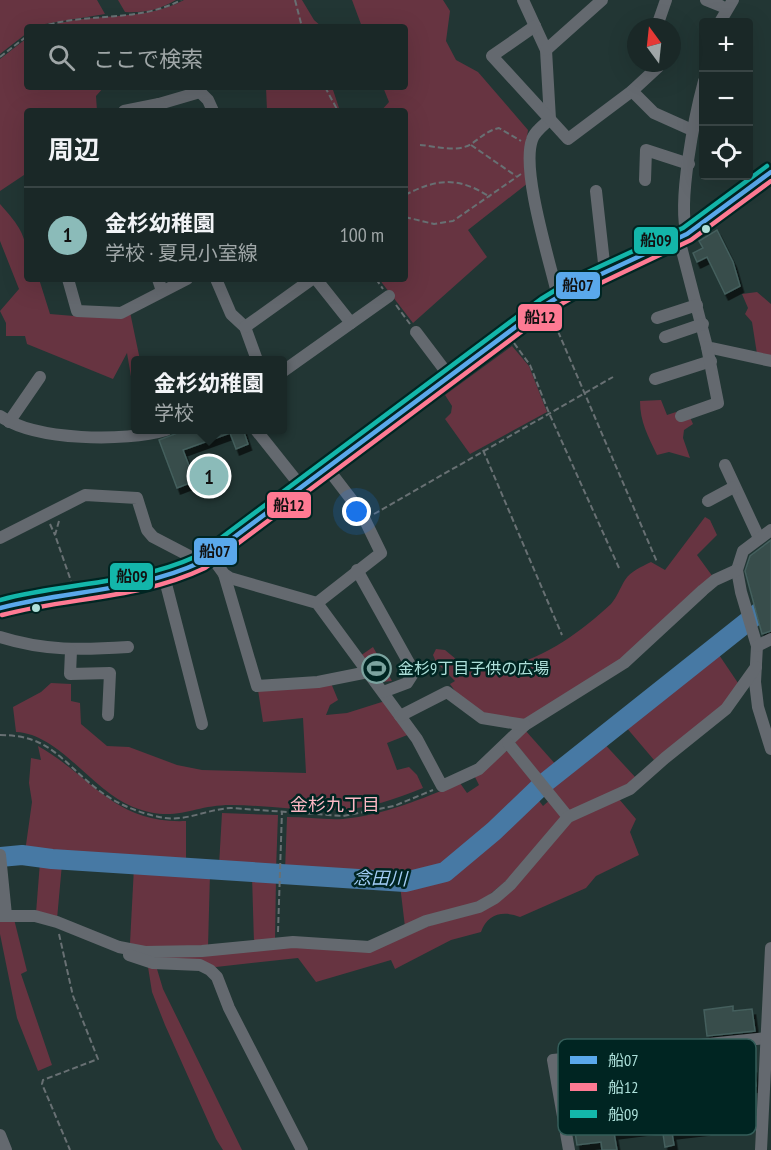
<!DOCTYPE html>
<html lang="ja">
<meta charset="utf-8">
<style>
:root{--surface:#1a2827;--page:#23302f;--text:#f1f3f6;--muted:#9fa6a7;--line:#384444;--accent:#8bbbb9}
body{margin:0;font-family:"PT Sans Narrow","Noto Sans JP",sans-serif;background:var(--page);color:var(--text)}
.controls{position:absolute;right:18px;top:18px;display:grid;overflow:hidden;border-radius:6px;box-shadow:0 6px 24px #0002}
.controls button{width:54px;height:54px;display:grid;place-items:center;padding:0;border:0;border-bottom:2px solid var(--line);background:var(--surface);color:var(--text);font:30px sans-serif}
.compass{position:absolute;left:627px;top:18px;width:54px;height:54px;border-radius:50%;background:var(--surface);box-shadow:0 6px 24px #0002;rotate:345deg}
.you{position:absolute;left:357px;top:512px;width:21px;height:21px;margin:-15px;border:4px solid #fff;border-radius:50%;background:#1a73e8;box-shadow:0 0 0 9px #1a73e833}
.badge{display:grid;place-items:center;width:39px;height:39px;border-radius:50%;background:var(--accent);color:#111;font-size:20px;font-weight:700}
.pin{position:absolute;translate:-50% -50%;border:3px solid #fff;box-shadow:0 2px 6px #0006}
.popup{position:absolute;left:131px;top:356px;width:156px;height:78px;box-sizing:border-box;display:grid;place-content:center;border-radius:6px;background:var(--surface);filter:drop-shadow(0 2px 4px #0005);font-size:20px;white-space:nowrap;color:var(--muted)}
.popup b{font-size:22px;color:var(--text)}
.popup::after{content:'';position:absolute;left:50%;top:100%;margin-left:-12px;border:12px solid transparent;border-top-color:var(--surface)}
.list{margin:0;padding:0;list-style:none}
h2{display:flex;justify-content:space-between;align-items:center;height:78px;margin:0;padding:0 24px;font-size:26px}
h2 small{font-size:20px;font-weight:400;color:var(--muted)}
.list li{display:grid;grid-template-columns:39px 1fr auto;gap:18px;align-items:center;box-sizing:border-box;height:96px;padding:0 24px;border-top:2px solid var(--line)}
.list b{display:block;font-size:22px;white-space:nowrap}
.list p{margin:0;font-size:20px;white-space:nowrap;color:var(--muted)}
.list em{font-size:20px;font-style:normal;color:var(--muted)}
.icon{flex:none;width:33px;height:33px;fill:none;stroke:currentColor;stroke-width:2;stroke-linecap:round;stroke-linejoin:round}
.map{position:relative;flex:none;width:771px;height:1150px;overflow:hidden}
.search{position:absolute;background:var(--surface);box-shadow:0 6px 24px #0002;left:24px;top:24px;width:384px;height:66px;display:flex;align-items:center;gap:15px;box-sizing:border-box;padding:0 21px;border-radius:6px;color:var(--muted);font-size:22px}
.panel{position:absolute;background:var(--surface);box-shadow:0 6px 24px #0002;left:24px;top:108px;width:384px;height:174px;border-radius:6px}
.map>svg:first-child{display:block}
.green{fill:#673441}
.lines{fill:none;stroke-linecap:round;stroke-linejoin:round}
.river{stroke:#4779a4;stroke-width:20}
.building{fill:#374d4b;stroke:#445f5d;stroke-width:1.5;filter:url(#shadow)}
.path{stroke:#687073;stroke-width:2;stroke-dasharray:6 3;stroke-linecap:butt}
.minor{stroke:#64696f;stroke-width:12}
.major{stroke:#62696e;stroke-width:16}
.bus-1-casing{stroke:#002522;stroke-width:9}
.bus-2-casing{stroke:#002522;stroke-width:9}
.bus-3-casing{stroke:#002522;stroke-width:9}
.bus-1{stroke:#5aa8eb;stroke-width:4.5}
.bus-2{stroke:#fe7a93;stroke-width:4.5}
.bus-3{stroke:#13b6aa;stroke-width:4.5}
.bus-dot{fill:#ade0da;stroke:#002522;stroke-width:2}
.labels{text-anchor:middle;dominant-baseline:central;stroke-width:5;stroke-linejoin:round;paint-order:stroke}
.poi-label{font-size:16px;fill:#ade0da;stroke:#002522;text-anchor:start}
.neighbourhood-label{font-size:18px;fill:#fcb8c4;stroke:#002522}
.water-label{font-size:18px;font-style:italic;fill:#a2cdf6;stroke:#002522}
.key{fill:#002522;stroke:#345d59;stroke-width:1.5}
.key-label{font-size:16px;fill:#ade0da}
.line-badge{stroke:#002522;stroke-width:2}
.pale-badge-label{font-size:16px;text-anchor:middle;font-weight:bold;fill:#111}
</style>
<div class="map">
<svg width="771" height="1150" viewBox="0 0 771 1150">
<defs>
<filter id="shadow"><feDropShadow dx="3.5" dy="6" stdDeviation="0" flood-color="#0009"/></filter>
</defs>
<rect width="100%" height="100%" fill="#223634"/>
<!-- green -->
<g class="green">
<path d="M 0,0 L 97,0 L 105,14 L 27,27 L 27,33 L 0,54 Z"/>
<path d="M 118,0 L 176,0 C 159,10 144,13 125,12 Z"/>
<path d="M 184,0 L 302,0 L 314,20 L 322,27 L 46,27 C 92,11 141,23 184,0 Z"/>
<path d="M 352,0 L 443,0 L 450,11 L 446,41 L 456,60 L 478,72 L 528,130 L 526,144 L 528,183 L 468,230 L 487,257 L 413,323 L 379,279 L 405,279 L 405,111 L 381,111 L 389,102 L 383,87 L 405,87 L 405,27 L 362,27 Z"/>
<path d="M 27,38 L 27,87 L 104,87 L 96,96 L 97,111 L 27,111 L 27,173 L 0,191 L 0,59 Z"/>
<path d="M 266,87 L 332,87 L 340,111 L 267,111 Z"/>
<path d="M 0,204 C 27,234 27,240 27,279 L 39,279 L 50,314 L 86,317 L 130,312 L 140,360 L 136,360 L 135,400 L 127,353 L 113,379 L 27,344 L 25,336 L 6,336 L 6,323 L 0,311 L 19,289 L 0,241 Z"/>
<path d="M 757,292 L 771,304 L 771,356 L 757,354 L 752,322 L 745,314 L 748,308 L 742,294 Z"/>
<path d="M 512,346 L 529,366 L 547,412 L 470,454 L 445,419 L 451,413 L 452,406 L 445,395 Z"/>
<path d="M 661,400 L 667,415 L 676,412 L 679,418 L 689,415 L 693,424 L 684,430 L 683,438 L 690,458 L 669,452 L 657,455 C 648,436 640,422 640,401 Z"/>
<path d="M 705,517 L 710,520 L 717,535 L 697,555 L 713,577 L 638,648 L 524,721 C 490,716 470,714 450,684 L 455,681 L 436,662 L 433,655 L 436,649 L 445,650 L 468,669 C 523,674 572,640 611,604 C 617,597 620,588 625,580 C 631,571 641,567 651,562 L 665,570 Z"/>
<path d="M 711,643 L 738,683 L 725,705 L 654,760 L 620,720 Z"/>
<path d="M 373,647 L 392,681 L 381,682 L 360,656 Z"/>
<path d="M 51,683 L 71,684 L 71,701 L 80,703 L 81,724 L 107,746 L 129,747 L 177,765 L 202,770 L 306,773 L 303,718 L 263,722 L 258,690 L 331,683 L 338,700 L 330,705 L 326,715 L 347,713 L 385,701 L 410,734 L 387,743 L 397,770 L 409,767 L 417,775 L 423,788 C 396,799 369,808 340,810 C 304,812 267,805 231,805 C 191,805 176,824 133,807 C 92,791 60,734 16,732 L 13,707 L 41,692 Z"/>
<path d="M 525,730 L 557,766 L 543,778 L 514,741 Z"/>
<path d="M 599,738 L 636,778 L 627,787 L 570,813 L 548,786 Z"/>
<path d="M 38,746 C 93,777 114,824 186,821 L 186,864 L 53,856 L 25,852 L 32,802 L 29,783 L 31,758 L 41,760 Z"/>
<path d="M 506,751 L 516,755 L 539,783 L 445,867 L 404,879 L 285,871 L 287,817 C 306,817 325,820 343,819 C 385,815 421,799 460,783 L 467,793 L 479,785 L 475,777 Z"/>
<path d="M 534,794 L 543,806 L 551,799 L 565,816 L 517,872 L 478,904 L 405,927 L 400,885 L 450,872 L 495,833 Z"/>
<path d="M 619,799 L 636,819 L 630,832 L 639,855 L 596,876 L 586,888 L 520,917 C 503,910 487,914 481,932 L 451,940 L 395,969 L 391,960 L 316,982 L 298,958 L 216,967 L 133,954 L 294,944 L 349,949 L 397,937 L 479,909 L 570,819 Z"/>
<path d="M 222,813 L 278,815 L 276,870 L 219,866 Z"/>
<path d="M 40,862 L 62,864 L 57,919 L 36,913 Z"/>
<path d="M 134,867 L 210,873 L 208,947 L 144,948 L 130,943 Z"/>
<path d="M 252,876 L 276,877 L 275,942 L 254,943 Z"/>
<path d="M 14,919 L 27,971 L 21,974 L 52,1065 L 38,1071 L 17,1018 L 0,934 L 0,920 Z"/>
<path d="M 148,967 L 157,969 L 163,989 L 242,1150 L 223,1150 L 216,1139 L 165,1025 L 152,992 Z"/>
</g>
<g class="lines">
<!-- river -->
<path class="river" d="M 0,857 L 22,855 L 52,859 L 405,882 L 445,872 L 494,831 L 542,785 L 771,603"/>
</g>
<!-- building -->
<g class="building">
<path d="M 717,230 L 733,262 L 740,286 L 725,294 L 707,257 L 697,262 L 693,253 L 703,248 L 699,241 Z"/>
<path d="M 188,429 L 243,429 L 248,444 L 236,449 L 230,433 L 183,450 L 195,481 L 177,488 L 159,440 Z"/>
<path d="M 771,540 L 771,631 L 762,634 L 745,571 L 750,556 Z"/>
<path d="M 733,1006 L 733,1011 L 752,1009 L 755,1031 L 707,1036 L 704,1010 Z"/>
<path d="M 695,1054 L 697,1074 L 753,1067 L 756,1086 L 750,1087 L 752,1109 L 744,1110 L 745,1118 L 705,1122 L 706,1129 L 672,1133 L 674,1145 L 665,1147 L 662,1127 L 614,1133 L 617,1150 L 602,1150 L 601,1142 L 577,1145 L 570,1098 L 580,1097 L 582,1112 L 599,1110 L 600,1120 L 625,1117 L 624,1114 L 651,1114 L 649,1092 L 631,1094 L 630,1085 L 611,1088 L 608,1063 Z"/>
</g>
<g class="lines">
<!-- path -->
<g class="path">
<path d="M 295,0 L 302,27"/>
<path d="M 40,27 C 86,12 138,23 181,0"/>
<path d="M 0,57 L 27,36"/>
<path d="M 325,87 L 338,111"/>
<path d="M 420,145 C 435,146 457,153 471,144 C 482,137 486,131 499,128 L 521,141"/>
<path d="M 471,145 L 516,176"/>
<path d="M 405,195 C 438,178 459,177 490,197"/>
<path d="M 405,217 L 434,224 L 453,221 L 521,174"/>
<path d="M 376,279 L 383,289"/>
<path d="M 396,305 L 410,324"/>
<path d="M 551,315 L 657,562"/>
<path d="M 514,343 L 530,365 L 549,413 L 619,568"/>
<path d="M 483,450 L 562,635"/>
<path d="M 374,514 L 613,377"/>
<path d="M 59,521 L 55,535 L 71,581"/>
<path d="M 50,524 L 55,535"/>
<path d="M 0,735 C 50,735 61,761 97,789 C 115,803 136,812 159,817 C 184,823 207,809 231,808 L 343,816 L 394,806 L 433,790"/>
<path d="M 278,932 L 282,811"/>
<path d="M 59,934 L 73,996 L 98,1059 L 43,1080 L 42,1084 L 70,1150"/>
</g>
<!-- minor -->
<g class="minor">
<path d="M 523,0 L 546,50 L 550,119 C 544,125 534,132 532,140 C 521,171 550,262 558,297"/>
<path d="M 706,0 L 721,6"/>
<path d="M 720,22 L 733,0"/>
<path d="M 658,23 L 666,0"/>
<path d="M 535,26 L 492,56 L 568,139 L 632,91 L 658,67"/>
<path d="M 546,50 L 602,0"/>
<path d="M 632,91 L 654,113 L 692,130"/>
<path d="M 200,92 L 208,100 L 213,111"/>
<path d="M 159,104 L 200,92"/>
<path d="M 124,111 L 159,104 L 161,111"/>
<path d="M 645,180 L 646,150 L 689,164"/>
<path d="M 596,191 L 605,272"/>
<path d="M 687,234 C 677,203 695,114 704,81"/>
<path d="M 679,239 L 707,347 L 771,361"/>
<path d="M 68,279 L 77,311 L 121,313 L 187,279"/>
<path d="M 158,279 L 162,291"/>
<path d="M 216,279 L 231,314 L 245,327 L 257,360"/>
<path d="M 316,279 L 351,323"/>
<path d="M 657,318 L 697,305"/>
<path d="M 245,327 L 312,279"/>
<path d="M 416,332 L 450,377"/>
<path d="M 665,337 L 703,324"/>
<path d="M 282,372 L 389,296"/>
<path d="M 655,379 L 711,361"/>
<path d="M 0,416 C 36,441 125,442 166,430"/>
<path d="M 681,416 L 718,403 L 707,347"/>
<path d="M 9,422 L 40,377"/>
<path d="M 256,430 L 303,489"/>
<path d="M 725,465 L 759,538"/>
<path d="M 708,501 L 734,487"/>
<path d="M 771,530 L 743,551 L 737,570 L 741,592 L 757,646 L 755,682 L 758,707 L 771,749"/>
<path d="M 0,538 L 85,495 L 137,498 L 147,530 L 153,537 L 201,562"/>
<path d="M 211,556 L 224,574 L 230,578 L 317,603 L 417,739 L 442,786 L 479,769 L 525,725 L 624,663 L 703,590 L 715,580 L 737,570"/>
<path d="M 357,570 L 414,672 L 407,683 L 383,692"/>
<path d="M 224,574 L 257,686 L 318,682 L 368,672"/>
<path d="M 165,580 L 202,724"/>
<path d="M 317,603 L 381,553 L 361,512 L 328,469"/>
<path d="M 0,637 C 44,651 82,650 128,647"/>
<path d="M 757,646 L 771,639"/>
<path d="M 71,651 L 70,674 L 110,673 L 108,715"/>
<path d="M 400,716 L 447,692 L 482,718 L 525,725"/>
<path d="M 508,743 L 568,817"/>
<path d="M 0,855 L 6,915"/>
<path d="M 0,916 L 35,916 L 57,922 L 119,947 L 145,952 L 202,951 L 293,942 L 369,947 L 426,921 L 479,907 L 495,898 L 510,885 L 568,817 L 630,789 L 665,758 L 726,709 L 756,667"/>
<path d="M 129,955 L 153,963 L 200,965 L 210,970 L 217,977 L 229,1008 L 302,1150"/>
<path d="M 0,1135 L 6,1150"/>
<path d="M 569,1150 L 553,1060 L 766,1038"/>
<path d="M 761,1150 L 771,948"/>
</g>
<!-- major -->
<path class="major" d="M 0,608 C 67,586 138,597 201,562 L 545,305 L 580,284 L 687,234 L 771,172"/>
<defs>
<path id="bus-1" d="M 0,608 C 67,590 137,592 201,562 L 545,305 L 580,284 L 687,234 L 771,172"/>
<path id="bus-2" d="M 2,615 C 70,597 140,599 205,568 L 549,311 L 584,291 L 691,240 L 771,181"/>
<path id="bus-3" d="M 0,600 C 66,582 134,585 197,556 L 541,299 L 577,277 L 683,228 L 767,166"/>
</defs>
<!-- bus-1 casing -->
<use href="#bus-1" class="bus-1-casing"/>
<!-- bus-2 casing -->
<use href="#bus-2" class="bus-2-casing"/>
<!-- bus-3 casing -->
<use href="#bus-3" class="bus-3-casing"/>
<!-- bus-1 -->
<use href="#bus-1" class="bus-1"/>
<!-- bus-2 -->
<use href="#bus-2" class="bus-2"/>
<!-- bus-3 -->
<use href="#bus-3" class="bus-3"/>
</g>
<!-- icons -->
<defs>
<symbol id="stadium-ring" viewBox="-11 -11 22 22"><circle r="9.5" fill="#002522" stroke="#7ca4a0" stroke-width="1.5"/><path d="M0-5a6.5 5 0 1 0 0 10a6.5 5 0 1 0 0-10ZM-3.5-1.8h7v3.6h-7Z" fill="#7ca4a0"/></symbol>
</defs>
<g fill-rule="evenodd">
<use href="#stadium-ring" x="360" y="652" width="33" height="33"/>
</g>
<!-- markers -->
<g class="bus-dot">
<circle cx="706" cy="229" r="5"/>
<circle cx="36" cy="608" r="5"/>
</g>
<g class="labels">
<!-- poi labels -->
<g class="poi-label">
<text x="398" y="668">金杉9丁目子供の広場</text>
</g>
<!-- neighbourhood labels -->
<g class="neighbourhood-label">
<text x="335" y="804">金杉九丁目</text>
</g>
<!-- water labels -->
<g class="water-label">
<text transform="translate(380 878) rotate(1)">念田川</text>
</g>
</g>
<!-- legend -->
<rect x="558" y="1039" width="198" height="96" rx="9" class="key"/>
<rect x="570" y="1056" width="27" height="8" fill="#5aa8eb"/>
<rect x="570" y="1083" width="27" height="8" fill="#fe7a93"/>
<rect x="570" y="1110" width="27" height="8" fill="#13b6aa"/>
<g class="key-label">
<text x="608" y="1066">船07</text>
<text x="608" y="1093">船12</text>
<text x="608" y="1120">船09</text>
</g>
<g class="line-badge">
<rect x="633" y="226" width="46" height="29" rx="6" fill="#13b6aa"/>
<rect x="555" y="271" width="46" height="29" rx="6" fill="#5aa8eb"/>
<rect x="517" y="303" width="46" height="29" rx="6" fill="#fe7a93"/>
<rect x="266" y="491" width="46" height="28" rx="6" fill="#fe7a93"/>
<rect x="193" y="537" width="45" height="29" rx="6" fill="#5aa8eb"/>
<rect x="109" y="562" width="45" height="29" rx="6" fill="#13b6aa"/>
</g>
<g class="pale-badge-label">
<text x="656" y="246">船09</text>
<text x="578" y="291">船07</text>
<text x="540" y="323">船12</text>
<text x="289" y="511">船12</text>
<text x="215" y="557">船07</text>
<text x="132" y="582">船09</text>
</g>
</svg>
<div class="controls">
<button>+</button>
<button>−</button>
<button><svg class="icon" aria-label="locate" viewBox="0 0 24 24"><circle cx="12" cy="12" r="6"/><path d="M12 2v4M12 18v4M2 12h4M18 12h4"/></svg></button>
</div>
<svg class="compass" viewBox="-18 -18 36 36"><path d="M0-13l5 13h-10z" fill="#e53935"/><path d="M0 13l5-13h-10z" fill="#9fa6a7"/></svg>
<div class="you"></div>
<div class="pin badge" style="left:209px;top:476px">1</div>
<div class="popup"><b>金杉幼稚園</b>学校</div>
<div class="search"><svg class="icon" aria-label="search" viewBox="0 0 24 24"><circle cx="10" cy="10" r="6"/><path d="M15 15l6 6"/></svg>ここで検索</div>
<section class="panel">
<h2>周辺<small></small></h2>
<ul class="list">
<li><span class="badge">1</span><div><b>金杉幼稚園</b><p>学校 · 夏見小室線</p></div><em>100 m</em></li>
</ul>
</section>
</div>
